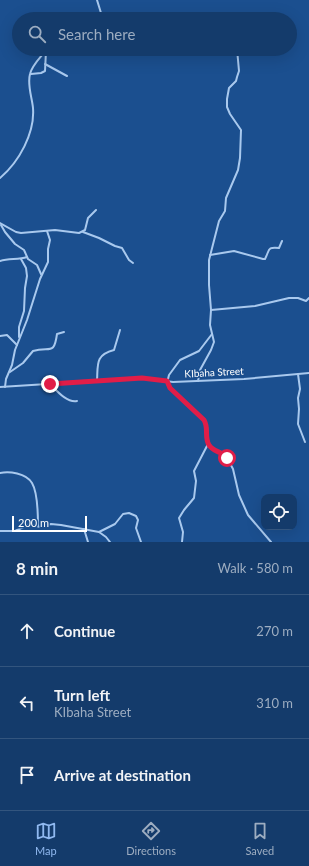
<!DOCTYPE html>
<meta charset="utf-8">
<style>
:root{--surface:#143b6b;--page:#1d4271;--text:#f1f3f6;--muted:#9dadc1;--line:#33557e;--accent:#90b9f0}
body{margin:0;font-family:Lato,sans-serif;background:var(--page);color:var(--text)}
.controls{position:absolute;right:12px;bottom:12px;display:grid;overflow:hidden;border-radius:8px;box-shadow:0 4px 16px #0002}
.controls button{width:36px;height:36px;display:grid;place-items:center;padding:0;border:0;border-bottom:1px solid var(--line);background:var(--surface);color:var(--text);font:20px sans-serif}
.scale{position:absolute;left:12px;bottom:10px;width:75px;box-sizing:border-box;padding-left:4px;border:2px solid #fff;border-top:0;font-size:11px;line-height:14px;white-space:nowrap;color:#fff;-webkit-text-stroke:3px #1b4f8f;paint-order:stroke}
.stop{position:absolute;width:12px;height:12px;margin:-9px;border:3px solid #e11d48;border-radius:50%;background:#fff}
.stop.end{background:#e11d48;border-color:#fff;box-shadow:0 1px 4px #0008}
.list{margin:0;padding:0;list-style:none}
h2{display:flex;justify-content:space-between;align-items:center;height:52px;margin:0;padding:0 16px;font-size:17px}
h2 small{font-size:13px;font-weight:400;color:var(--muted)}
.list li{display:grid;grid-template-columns:26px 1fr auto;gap:12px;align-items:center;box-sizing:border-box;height:72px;padding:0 16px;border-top:1px solid var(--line)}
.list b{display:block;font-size:15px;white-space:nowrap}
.list p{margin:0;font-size:13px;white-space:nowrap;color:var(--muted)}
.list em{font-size:13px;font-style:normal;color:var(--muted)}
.icon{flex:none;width:22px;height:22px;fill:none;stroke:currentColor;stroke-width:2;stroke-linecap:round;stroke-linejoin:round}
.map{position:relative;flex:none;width:309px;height:542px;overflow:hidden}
.search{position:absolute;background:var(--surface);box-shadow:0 4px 16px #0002;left:12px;right:12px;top:12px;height:44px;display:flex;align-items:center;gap:10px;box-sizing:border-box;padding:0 14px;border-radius:22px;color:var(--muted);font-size:15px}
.sheet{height:268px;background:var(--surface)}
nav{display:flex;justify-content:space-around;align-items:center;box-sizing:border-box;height:56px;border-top:1px solid var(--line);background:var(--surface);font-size:11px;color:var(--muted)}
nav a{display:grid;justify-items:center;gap:2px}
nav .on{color:var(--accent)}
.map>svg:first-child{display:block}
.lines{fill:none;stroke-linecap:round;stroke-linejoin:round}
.minor{stroke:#a9c9ee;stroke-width:2}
.route{stroke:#e11d48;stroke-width:5}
.labels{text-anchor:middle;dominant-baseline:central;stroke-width:3;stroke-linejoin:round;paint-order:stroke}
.street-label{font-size:10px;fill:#fff;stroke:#1b4f8f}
</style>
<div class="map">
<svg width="309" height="542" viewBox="0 0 309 542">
<rect width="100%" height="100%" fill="#1b4f8f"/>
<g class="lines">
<!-- minor -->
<g class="minor">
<path d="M 97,19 L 101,13 L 97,0"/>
<path d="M 45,64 L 67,76"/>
<path d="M 31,74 L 41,73 L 45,71 L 46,51"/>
<path d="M 0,178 C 19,162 35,133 33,108 C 32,97 27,85 30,74 C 32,65 41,57 47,49"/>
<path d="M 0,223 L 16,232 L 21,233 L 55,230 L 79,233 L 85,230 L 88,218 L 96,210"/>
<path d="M 1,225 L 5,232 L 15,244 L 24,250 L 28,259 L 37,265 L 41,274"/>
<path d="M 83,232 L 99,238 L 115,246 L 122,248 L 129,260 L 133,263"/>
<path d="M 210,255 L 234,251 L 263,259 L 265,259 C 270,249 267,247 279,248 L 282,241"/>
<path d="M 0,261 C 9,258 18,260 27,257"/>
<path d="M 211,310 L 255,306 L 289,298 L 298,298 L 306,301 L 309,298"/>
<path d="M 212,334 L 199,351 L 180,360 L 169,375 L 167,383 L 170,388 L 204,420 L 207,426 L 208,444 L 213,449 L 226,456 L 233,469 L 239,495 L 248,515 L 271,542"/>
<path d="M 0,336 L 7,335 L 17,345"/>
<path d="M 19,337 L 19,327 L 24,311 L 25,288 L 27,276 L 26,268 L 21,259"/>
<path d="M 10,372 L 23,363 L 33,351 C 50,346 54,356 57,334 L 64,332"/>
<path d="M 298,374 L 300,389 L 298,398 L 299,409 L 298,424 L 305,442"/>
<path d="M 97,381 C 98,364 95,355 114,350 L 120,330"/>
<path d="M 198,381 L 200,370 L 211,350 L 214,342 L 210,325 L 211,310 L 209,285 L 209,260 L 219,221 L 225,211 L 226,198 L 238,170 L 240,158 L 241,130 L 230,114 L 227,107 L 227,99 L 229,88 L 236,81 L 237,77 L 239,71 L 237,49"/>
<path d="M 50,384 C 57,391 67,403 77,401"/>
<path d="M 0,387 L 142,378 L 173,382 L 244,379 L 309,373"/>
<path d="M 5,387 L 6,379 L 12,365 L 15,350 L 27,320 L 40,279 L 48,262 L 48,249 L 50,240 L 47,231"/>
<path d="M 0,473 C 9,471 26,473 32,483 C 38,493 38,514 38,526"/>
<path d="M 84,529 L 88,542"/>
<path d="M 0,531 L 15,531 L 30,524 L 40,527 L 51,524 L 61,525 L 99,532 L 106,537 L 110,542"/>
<path d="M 99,532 L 115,524 L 123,514 L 129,513 L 136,516 L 138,520 L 136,528 L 141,542"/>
<path d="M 182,542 L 183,532 L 179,518 L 184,510 L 194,498 L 196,481 L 194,471 L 208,444"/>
</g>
</g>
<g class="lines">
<!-- route -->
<path class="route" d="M 50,384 L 142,378 L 167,381 L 170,388 L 204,420 C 209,428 204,437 209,445 C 213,452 222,451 227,458"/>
</g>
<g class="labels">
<!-- street labels -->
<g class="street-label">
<text transform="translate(214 372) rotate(-3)">KIbaha Street</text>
</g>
</g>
</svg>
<div class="controls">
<button><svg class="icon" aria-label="locate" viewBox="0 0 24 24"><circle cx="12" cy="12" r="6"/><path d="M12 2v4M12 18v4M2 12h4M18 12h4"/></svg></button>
</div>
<div class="scale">200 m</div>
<div class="stop" style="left:227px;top:458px"></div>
<div class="stop end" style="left:50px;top:384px"></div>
<div class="search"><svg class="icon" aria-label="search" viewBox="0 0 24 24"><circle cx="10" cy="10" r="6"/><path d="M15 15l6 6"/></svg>Search here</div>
</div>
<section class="sheet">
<h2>8 min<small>Walk · 580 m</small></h2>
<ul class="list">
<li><svg class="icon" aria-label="ahead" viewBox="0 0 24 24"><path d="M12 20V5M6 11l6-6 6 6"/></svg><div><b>Continue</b></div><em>270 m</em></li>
<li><svg class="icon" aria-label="left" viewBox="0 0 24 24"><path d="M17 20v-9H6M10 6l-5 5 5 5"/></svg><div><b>Turn left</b><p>KIbaha Street</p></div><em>310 m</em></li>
<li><svg class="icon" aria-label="arrive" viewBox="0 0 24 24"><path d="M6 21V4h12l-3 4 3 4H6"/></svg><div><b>Arrive at destination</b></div></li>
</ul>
</section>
<nav>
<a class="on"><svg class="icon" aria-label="map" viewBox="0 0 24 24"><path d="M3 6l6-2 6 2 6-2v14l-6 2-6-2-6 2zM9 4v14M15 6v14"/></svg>Map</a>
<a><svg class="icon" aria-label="directions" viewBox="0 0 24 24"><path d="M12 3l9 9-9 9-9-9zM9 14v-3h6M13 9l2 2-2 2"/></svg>Directions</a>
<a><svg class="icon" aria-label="saved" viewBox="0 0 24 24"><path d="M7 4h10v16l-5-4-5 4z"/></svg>Saved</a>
</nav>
